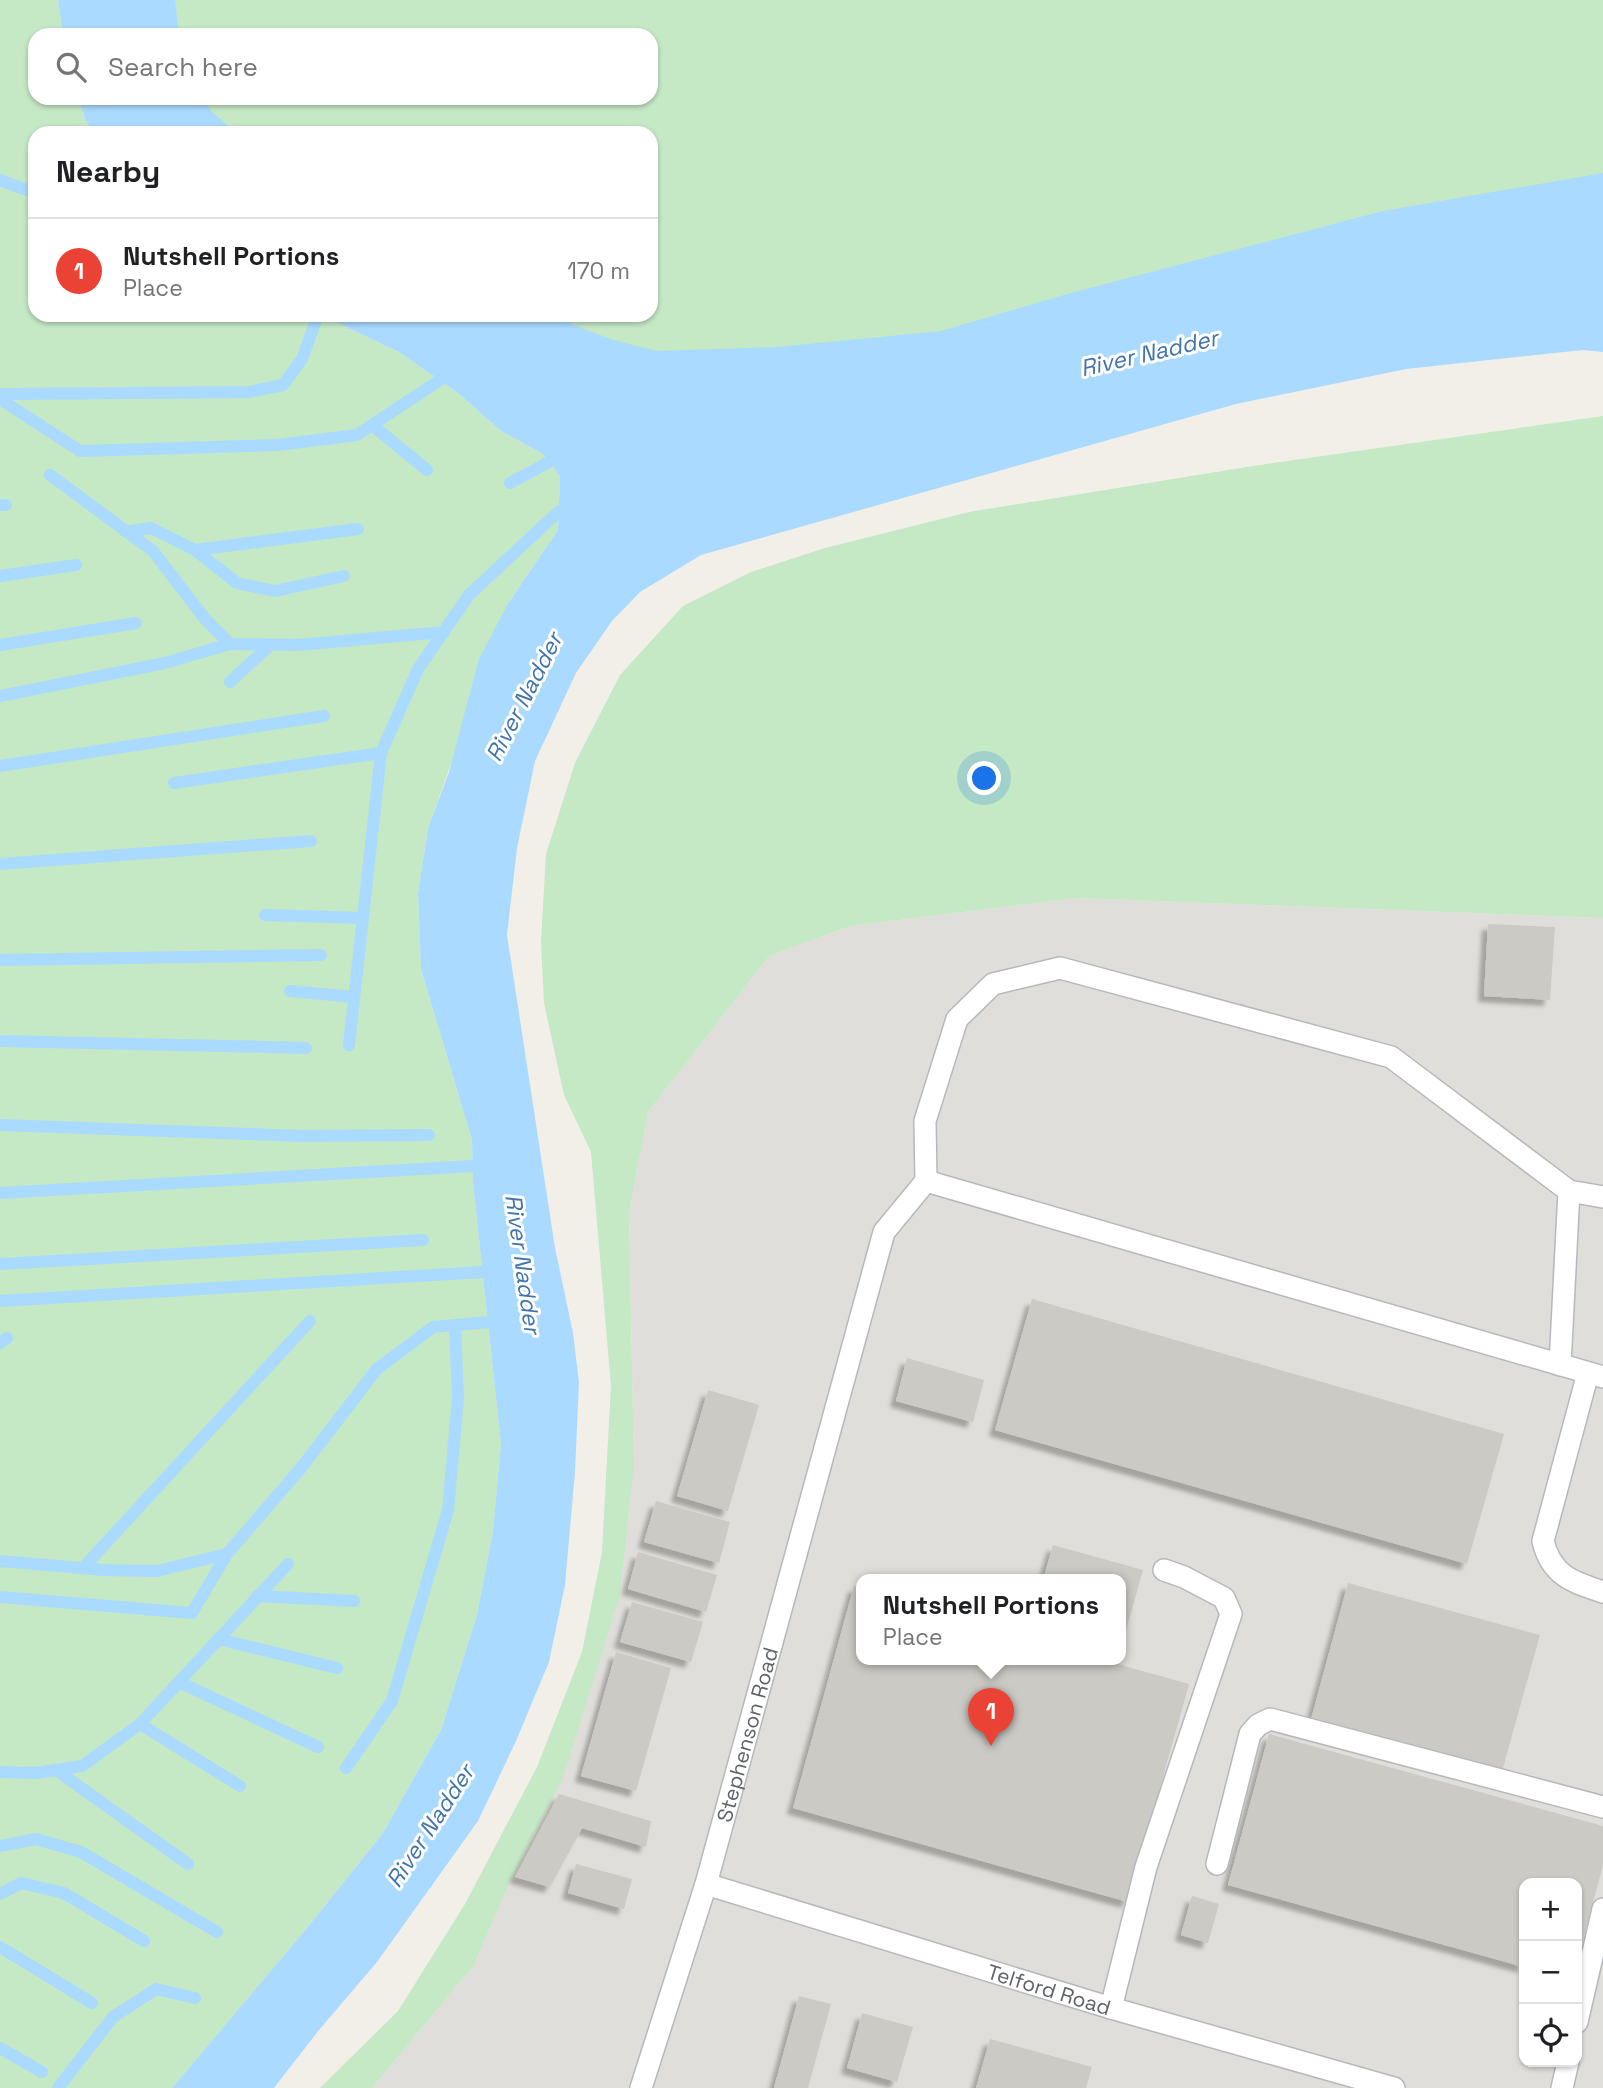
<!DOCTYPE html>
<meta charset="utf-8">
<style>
:root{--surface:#fff;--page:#f6f6f6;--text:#202124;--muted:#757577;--line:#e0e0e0;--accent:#ea4335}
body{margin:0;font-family:"Space Grotesk",sans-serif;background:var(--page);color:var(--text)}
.controls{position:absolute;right:21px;bottom:21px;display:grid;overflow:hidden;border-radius:14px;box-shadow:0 2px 5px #0004}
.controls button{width:63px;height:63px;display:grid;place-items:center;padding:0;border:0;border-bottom:2px solid var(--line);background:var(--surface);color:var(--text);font:35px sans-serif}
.you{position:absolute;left:985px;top:779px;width:24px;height:24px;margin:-18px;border:5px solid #fff;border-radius:50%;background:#1a73e8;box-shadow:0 0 0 10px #1a73e833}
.badge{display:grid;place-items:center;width:46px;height:46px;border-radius:50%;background:var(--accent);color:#fff;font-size:23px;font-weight:700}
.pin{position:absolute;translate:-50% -58px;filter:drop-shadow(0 2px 4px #0008)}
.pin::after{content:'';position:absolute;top:37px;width:24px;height:21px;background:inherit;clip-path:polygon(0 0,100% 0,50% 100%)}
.popup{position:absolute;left:856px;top:1574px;width:270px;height:91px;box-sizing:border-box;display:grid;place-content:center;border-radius:14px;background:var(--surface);filter:drop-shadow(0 2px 5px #0005);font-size:23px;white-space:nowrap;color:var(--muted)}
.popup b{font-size:26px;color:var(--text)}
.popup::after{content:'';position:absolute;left:50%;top:100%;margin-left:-14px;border:14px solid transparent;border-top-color:var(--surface)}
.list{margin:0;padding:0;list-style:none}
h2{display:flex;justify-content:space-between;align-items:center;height:91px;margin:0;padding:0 28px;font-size:30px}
h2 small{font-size:23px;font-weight:400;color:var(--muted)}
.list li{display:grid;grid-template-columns:46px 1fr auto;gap:21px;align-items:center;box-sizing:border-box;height:105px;padding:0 28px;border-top:2px solid var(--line)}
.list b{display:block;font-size:26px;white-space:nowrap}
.list p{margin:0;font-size:23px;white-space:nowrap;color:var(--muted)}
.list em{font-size:23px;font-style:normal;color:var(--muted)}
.icon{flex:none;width:38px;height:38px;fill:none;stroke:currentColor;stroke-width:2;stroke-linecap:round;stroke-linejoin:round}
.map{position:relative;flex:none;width:1603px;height:2088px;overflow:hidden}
.search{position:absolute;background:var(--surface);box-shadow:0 2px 5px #0004;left:28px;top:28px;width:630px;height:77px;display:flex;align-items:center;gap:18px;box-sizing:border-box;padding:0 24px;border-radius:21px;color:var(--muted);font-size:26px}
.panel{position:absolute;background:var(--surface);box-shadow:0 2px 5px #0004;left:28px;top:126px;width:630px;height:196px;border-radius:21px}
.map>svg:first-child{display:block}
.industrial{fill:#e0deda;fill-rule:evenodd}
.green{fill:#c5e8c5}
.water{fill:#aadaff}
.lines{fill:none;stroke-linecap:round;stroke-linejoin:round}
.stream{stroke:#aadaff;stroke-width:12}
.building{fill:#cccac5;filter:url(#shadow)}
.lane-casing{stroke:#b5b8bc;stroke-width:24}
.lane{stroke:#fff;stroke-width:21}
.labels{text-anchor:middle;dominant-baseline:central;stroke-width:6;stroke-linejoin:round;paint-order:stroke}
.street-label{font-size:21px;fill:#5f6368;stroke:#fff}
.water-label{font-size:23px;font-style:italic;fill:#4174aa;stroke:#fff}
</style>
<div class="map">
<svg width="1603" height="2088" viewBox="0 0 1603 2088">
<defs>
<filter id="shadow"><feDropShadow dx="-6" dy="6" stdDeviation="2" flood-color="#0004"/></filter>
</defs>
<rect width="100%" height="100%" fill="#f1efe8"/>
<!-- industrial -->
<path class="industrial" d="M 1077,898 L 1603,918 L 1603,2088 L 372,2088 L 474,1965 L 510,1882 L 620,1595 L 634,1467 L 629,1213 L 648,1112 L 769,956 L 850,926 ZM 862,1580 L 1120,1580 L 1120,1660 L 862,1660 ZM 1524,1883 L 1577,1883 L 1577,2062 L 1524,2062 Z"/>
<!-- green -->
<g class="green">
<path d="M 0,0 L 58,0 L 63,35 L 35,35 L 35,98 L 78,98 L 86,121 L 94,133 L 35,133 L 35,315 L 321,315 L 399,352 L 458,393 L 501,431 L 543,454 L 560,476 L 558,530 L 509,602 L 428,828 L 418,893 L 421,969 L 472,1140 L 473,1183 L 501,1444 L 493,1531 L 477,1615 L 441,1730 L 383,1833 L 307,1928 L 172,2088 L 0,2088 Z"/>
<path d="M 114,0 L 1603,0 L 1603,193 L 666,410 L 496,315 L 651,315 L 651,133 L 214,133 L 183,98 L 651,98 L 651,35 L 110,35 Z"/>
<path d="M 1603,416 L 1603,918 L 1077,898 L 850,926 L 769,956 L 648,1112 L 629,1213 L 634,1467 L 620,1595 L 564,1775 L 510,1882 L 474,1965 L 372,2088 L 320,2088 L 398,2011 L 465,1904 L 537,1767 L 582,1652 L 602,1552 L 611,1386 L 591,1152 L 564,1095 L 544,1003 L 541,942 L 546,854 L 575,763 L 620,675 L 683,606 L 751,572 L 825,548 L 969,512 L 1253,466 Z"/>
</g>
<!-- water -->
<g class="water">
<path d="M 58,0 L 175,0 L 179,35 L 63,35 Z"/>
<path d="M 78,98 L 203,98 L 210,110 L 236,133 L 94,133 L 86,121 Z"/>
<path d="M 1603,173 L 1603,352 L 1583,350 L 1406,369 L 1236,404 L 701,555 L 640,592 L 612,621 L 576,673 L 535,761 L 517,848 L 507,935 L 555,1248 L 573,1333 L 579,1382 L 575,1472 L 565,1585 L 549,1662 L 516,1741 L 478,1821 L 377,1962 L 319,2030 L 274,2088 L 172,2088 L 307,1928 L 383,1833 L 441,1730 L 477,1615 L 493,1531 L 501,1444 L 473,1183 L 472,1140 L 421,969 L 418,893 L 428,828 L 449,772 L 479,659 L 509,602 L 558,530 L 560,476 L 543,454 L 501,431 L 458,393 L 399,352 L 321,315 L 558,315 L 574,325 L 613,340 L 657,351 L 777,347 L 941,331 L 1071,293 L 1383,211 Z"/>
</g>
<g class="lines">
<!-- stream -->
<g class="stream">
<path d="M 0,180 L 35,193"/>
<path d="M 0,394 L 249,392 L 283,385 L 302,359 L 318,315"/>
<path d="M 0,399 L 80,451 L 278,445 L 357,435 L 440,380"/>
<path d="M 372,425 L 427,470"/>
<path d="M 50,475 L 153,551 L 205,619 L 230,644 L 297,645 L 444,632"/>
<path d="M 510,483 L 549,462"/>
<path d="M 0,505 L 6,505"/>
<path d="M 126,532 L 151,528 L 195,550 L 237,583 L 275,591 L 344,576"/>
<path d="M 195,550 L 358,529"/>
<path d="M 0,576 L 76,565"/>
<path d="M 0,645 L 136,623"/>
<path d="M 230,682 L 270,645"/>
<path d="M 0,696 L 165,663 L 230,644"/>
<path d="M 0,766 L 324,716"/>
<path d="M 174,783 L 381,753"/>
<path d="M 0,864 L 311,841"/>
<path d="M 265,915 L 362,918"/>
<path d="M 0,960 L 321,955"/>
<path d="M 290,991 L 354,997"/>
<path d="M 0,1041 L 306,1048"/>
<path d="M 349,1045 L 381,753 L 418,669 L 469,595 L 559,511"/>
<path d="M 0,1125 L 303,1136 L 429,1135"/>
<path d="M 0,1193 L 473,1166"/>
<path d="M 0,1264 L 423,1240"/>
<path d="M 0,1301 L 483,1272"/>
<path d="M 0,1343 L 7,1338"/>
<path d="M 0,1561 L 104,1570 L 157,1571 L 227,1554 L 301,1468 L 377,1369 L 433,1327 L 489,1322"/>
<path d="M 83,1568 L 310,1321"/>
<path d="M 257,1596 L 354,1601"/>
<path d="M 0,1597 L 192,1613 L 227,1554"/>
<path d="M 218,1639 L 337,1668"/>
<path d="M 179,1682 L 318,1747"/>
<path d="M 140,1724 L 240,1786"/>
<path d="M 346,1768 L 392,1701 L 448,1510 L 458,1398 L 455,1325"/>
<path d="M 56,1770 L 188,1864"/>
<path d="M 0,1772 L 36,1773 L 82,1766 L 140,1724 L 288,1564"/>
<path d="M 0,1846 L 36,1839 L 81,1852 L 217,1932"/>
<path d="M 0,1894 L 21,1883 L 64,1893 L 144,1941"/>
<path d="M 0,1947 L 92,2003"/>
<path d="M 0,2048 L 42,2072"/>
<path d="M 58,2088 L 113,2017 L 156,1989 L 195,1998"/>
</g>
</g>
<!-- building -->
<g class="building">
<path d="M 1488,924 L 1555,927 L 1550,1000 L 1484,996 Z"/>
<path d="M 1032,1299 L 1504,1434 L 1467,1564 L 995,1430 Z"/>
<path d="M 907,1358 L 984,1380 L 973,1422 L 896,1401 Z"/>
<path d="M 708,1390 L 759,1405 L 728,1511 L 677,1496 Z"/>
<path d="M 656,1501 L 730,1522 L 719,1563 L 644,1542 Z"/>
<path d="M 1053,1545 L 1143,1570 L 1121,1648 L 1120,1580 L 1043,1580 Z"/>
<path d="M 638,1552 L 717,1575 L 706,1612 L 628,1589 Z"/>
<path d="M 1348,1583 L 1540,1635 L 1501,1775 L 1310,1723 Z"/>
<path d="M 854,1586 L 862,1588 L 862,1660 L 1118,1660 L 1117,1664 L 1189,1684 L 1128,1902 L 793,1808 Z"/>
<path d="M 632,1602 L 703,1622 L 691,1662 L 620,1642 Z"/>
<path d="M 616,1652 L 671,1668 L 636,1791 L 581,1776 Z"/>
<path d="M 1269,1734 L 1603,1826 L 1603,1865 L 1578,1959 L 1577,1883 L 1524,1883 L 1524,1967 L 1228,1885 Z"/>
<path d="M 559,1794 L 651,1821 L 646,1847 L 582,1828 L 550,1887 L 515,1877 Z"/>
<path d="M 576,1864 L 632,1879 L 624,1909 L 568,1893 Z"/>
<path d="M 1192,1896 L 1219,1904 L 1208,1943 L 1181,1935 Z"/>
<path d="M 799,1996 L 831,2004 L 808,2088 L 774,2088 Z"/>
<path d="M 862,2013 L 913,2027 L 897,2082 L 847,2068 Z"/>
<path d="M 990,2039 L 1092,2067 L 1086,2088 L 976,2088 Z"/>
</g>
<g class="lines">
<defs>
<g id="lane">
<path d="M 926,1181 L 925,1121 L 957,1019 L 993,984 L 1060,968 L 1391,1057 L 1569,1191 L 1560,1365"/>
<path d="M 1569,1191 L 1603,1197"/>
<path d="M 1588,1373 L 1543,1541 C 1551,1575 1572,1582 1603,1592"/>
<path d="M 1217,1864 L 1250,1734 L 1258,1725 L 1270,1719 L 1603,1807"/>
<path id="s1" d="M 706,1884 L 1111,2008 L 1394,2088"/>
<path d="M 1111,2008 L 1146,1867 L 1231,1614 L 1224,1598 L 1184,1577 L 1164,1570"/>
<path d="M 1577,2022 L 1603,1909"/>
<path id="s2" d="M 641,2088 L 706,1884 L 884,1232 L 926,1181 L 1603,1377"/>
<path d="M 1562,2088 L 1568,2062"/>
</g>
</defs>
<!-- lane casing -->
<use href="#lane" class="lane-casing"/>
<!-- lane -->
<use href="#lane" class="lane"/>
</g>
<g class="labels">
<!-- street labels -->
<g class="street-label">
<text stroke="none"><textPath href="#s2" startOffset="369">Stephenson Road</textPath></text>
<text stroke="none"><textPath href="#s1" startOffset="359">Telford Road</textPath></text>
</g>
<!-- water labels -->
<g class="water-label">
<text transform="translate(1149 353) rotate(-13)">River Nadder</text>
<text transform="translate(524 697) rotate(-63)">River Nadder</text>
<text transform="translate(523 1264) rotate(82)">River Nadder</text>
<text transform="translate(430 1826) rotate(-57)">River Nadder</text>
</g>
</g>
</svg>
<div class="controls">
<button>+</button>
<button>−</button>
<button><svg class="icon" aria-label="locate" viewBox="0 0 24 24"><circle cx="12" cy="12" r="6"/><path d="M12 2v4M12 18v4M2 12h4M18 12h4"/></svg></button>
</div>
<div class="you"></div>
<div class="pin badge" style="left:991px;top:1746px">1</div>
<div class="popup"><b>Nutshell Portions</b>Place</div>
<div class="search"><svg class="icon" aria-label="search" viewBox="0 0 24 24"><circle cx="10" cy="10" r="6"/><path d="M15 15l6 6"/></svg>Search here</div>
<section class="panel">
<h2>Nearby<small></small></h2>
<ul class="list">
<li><span class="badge">1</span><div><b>Nutshell Portions</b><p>Place</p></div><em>170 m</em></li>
</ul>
</section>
</div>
